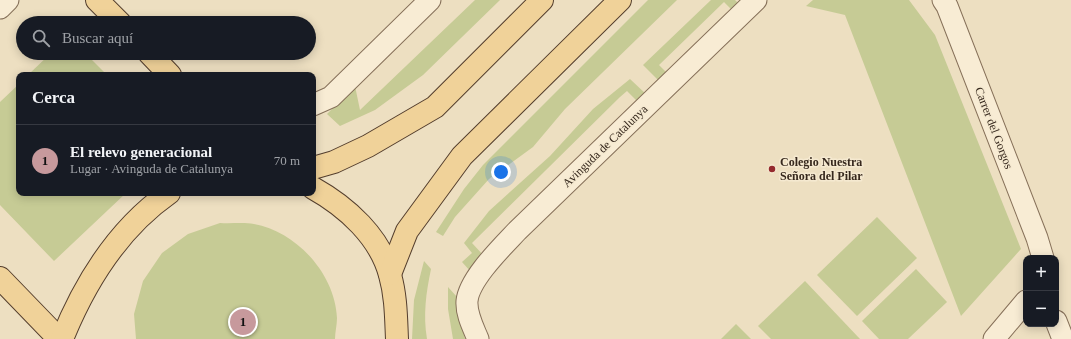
<!DOCTYPE html>
<html lang="es">
<meta charset="utf-8">
<style>
:root{--surface:#171b24;--page:#20242c;--text:#f1f3f6;--muted:#9ea1a6;--line:#363941;--accent:#c7999c}
body{margin:0;font-family:Georgia,serif;background:var(--page);color:var(--text)}
.controls{position:absolute;right:12px;bottom:12px;display:grid;overflow:hidden;border-radius:8px;box-shadow:0 2px 10px #0003}
.controls button{width:36px;height:36px;display:grid;place-items:center;padding:0;border:0;border-bottom:1px solid var(--line);background:var(--surface);color:var(--text);font:20px sans-serif}
.you{position:absolute;left:501px;top:172px;width:14px;height:14px;margin:-10px;border:3px solid #fff;border-radius:50%;background:#1a73e8;box-shadow:0 0 0 6px #1a73e833}
.badge{display:grid;place-items:center;width:26px;height:26px;border-radius:50%;background:var(--accent);color:#111;font-size:13px;font-weight:700}
.pin{position:absolute;translate:-50% -50%;border:2px solid #fff;box-shadow:0 1px 4px #0006}
.list{margin:0;padding:0;list-style:none}
h2{display:flex;justify-content:space-between;align-items:center;height:52px;margin:0;padding:0 16px;font-size:17px}
h2 small{font-size:13px;font-weight:400;color:var(--muted)}
.list li{display:grid;grid-template-columns:26px 1fr auto;gap:12px;align-items:center;box-sizing:border-box;height:72px;padding:0 16px;border-top:1px solid var(--line)}
.list b{display:block;font-size:15px;white-space:nowrap}
.list p{margin:0;font-size:13px;white-space:nowrap;color:var(--muted)}
.list em{font-size:13px;font-style:normal;color:var(--muted)}
.icon{flex:none;width:22px;height:22px;fill:none;stroke:currentColor;stroke-width:2;stroke-linecap:round;stroke-linejoin:round}
.map{position:relative;flex:none;width:1071px;height:339px;overflow:hidden}
.search{position:absolute;background:var(--surface);box-shadow:0 2px 10px #0003;left:16px;top:16px;width:300px;height:44px;display:flex;align-items:center;gap:10px;box-sizing:border-box;padding:0 14px;border-radius:22px;color:var(--muted);font-size:15px}
.panel{position:absolute;background:var(--surface);box-shadow:0 2px 10px #0003;left:16px;top:72px;width:300px;height:124px;border-radius:8px}
.map>svg:first-child{display:block}
.green{fill:#c6cb95}
.lines{fill:none;stroke-linecap:round;stroke-linejoin:round}
.minor-casing{stroke:#867059;stroke-width:23}
.primary-casing{stroke:#543e2d;stroke-width:24}
.minor{stroke:#f8ecd4;stroke-width:21}
.primary{stroke:#f0d299;stroke-width:22}
.poi-dot{fill:#942a2e;stroke:#f5e9d0;stroke-width:1.5}
.labels{text-anchor:middle;dominant-baseline:central;stroke-width:3;stroke-linejoin:round;paint-order:stroke}
.street-label{font-size:12px;fill:#36281d;stroke:#f5e9d0}
.poi-label{font-size:12px;font-weight:bold;fill:#36281d;stroke:#f5e9d0;text-anchor:start}
</style>
<div class="map">
<svg width="1071" height="339" viewBox="0 0 1071 339">
<rect width="100%" height="100%" fill="#eddfc1"/>
<!-- green -->
<g class="green">
<path d="M 475,0 L 500,0 L 423,75 L 375,110 L 340,126 L 327,114 L 355,86 L 360,110 Z"/>
<path d="M 648,0 L 677,0 L 565,109 L 533,147 L 489,179 L 455,217 L 443,236 L 436,232 L 464,189 L 483,165 Z"/>
<path d="M 711,0 L 735,0 L 740,5 L 733,11 L 724,2 L 659,65 L 669,75 L 661,83 L 643,65 Z"/>
<path d="M 813,0 L 909,0 L 935,35 L 1021,249 L 961,316 L 845,15 L 806,6 Z"/>
<path d="M 51,53 L 85,53 L 107,75 L 28,75 Z"/>
<path d="M 630,79 L 647,95 L 639,103 L 627,91 L 620,97 L 472,243 L 484,256 L 471,272 L 462,262 L 472,253 L 464,243 L 489,211 L 550,156 L 593,109 Z"/>
<path d="M 19,84 L 19,193 L 126,193 L 54,261 L 0,205 L 0,102 Z"/>
<path d="M 877,217 L 917,258 L 857,316 L 817,275 Z"/>
<path d="M 220,223 C 231,224 243,222 254,224 C 297,232 335,274 337,318 C 337,325 335,332 335,339 L 136,339 L 134,314 L 143,281 L 162,253 L 188,234 Z"/>
<path d="M 424,261 L 431,269 C 426,293 423,315 427,339 L 412,339 L 414,300 Z"/>
<path d="M 916,269 L 947,302 L 908,339 L 879,339 L 862,321 Z"/>
<path d="M 805,281 L 860,339 L 771,339 L 758,326 Z"/>
<path d="M 448,287 L 457,297 L 458,312 L 465,339 L 453,339 L 448,309 Z"/>
<path d="M 736,324 L 751,339 L 721,339 Z"/>
</g>
<g class="lines">
<defs>
<g id="minor">
<path d="M 943,0 L 947,6 L 1037,238 L 1043,258"/>
<path d="M 0,8 L 8,0"/>
<path d="M 313,105 L 331,97 L 430,0"/>
<path d="M 1056,321 L 1063,339"/>
<path d="M 478,339 C 473,327 466,314 467,301 C 469,279 502,247 517,231 L 756,0"/>
<path d="M 994,339 L 1026,301"/>
</g>
<g id="primary">
<path d="M 97,0 L 120,23"/>
<path d="M 149,53 L 170,75"/>
<path d="M 313,168 L 334,162 L 368,146 L 435,107 L 542,0"/>
<path d="M 313,188 C 347,207 380,237 390,275 C 396,296 396,317 397,339"/>
<path d="M 390,274 L 407,231 L 462,156 L 620,0"/>
<path d="M 0,278 L 59,339"/>
<path d="M 62,339 C 85,282 119,228 169,193"/>
</g>
</defs>
<!-- minor casing -->
<use href="#minor" class="minor-casing"/>
<!-- primary casing -->
<use href="#primary" class="primary-casing"/>
<!-- minor -->
<use href="#minor" class="minor"/>
<!-- primary -->
<use href="#primary" class="primary"/>
</g>
<!-- markers -->
<circle class="poi-dot" cx="772" cy="169" r="4"/>
<g class="labels">
<!-- street labels -->
<g class="street-label">
<text transform="translate(994 128) rotate(69)">Carrer del Gorgos</text>
<text transform="translate(605 146) rotate(-44)">Avinguda de Catalunya</text>
</g>
<!-- poi labels -->
<g class="poi-label">
<text x="780" y="162">Colegio Nuestra<tspan x="780" dy="14">Señora del Pilar</tspan></text>
</g>
</g>
</svg>
<div class="controls">
<button>+</button>
<button>−</button>
</div>
<div class="you"></div>
<div class="pin badge" style="left:243px;top:322px">1</div>
<div class="search"><svg class="icon" aria-label="search" viewBox="0 0 24 24"><circle cx="10" cy="10" r="6"/><path d="M15 15l6 6"/></svg>Buscar aquí</div>
<section class="panel">
<h2>Cerca<small></small></h2>
<ul class="list">
<li><span class="badge">1</span><div><b>El relevo generacional</b><p>Lugar · Avinguda de Catalunya</p></div><em>70 m</em></li>
</ul>
</section>
</div>
